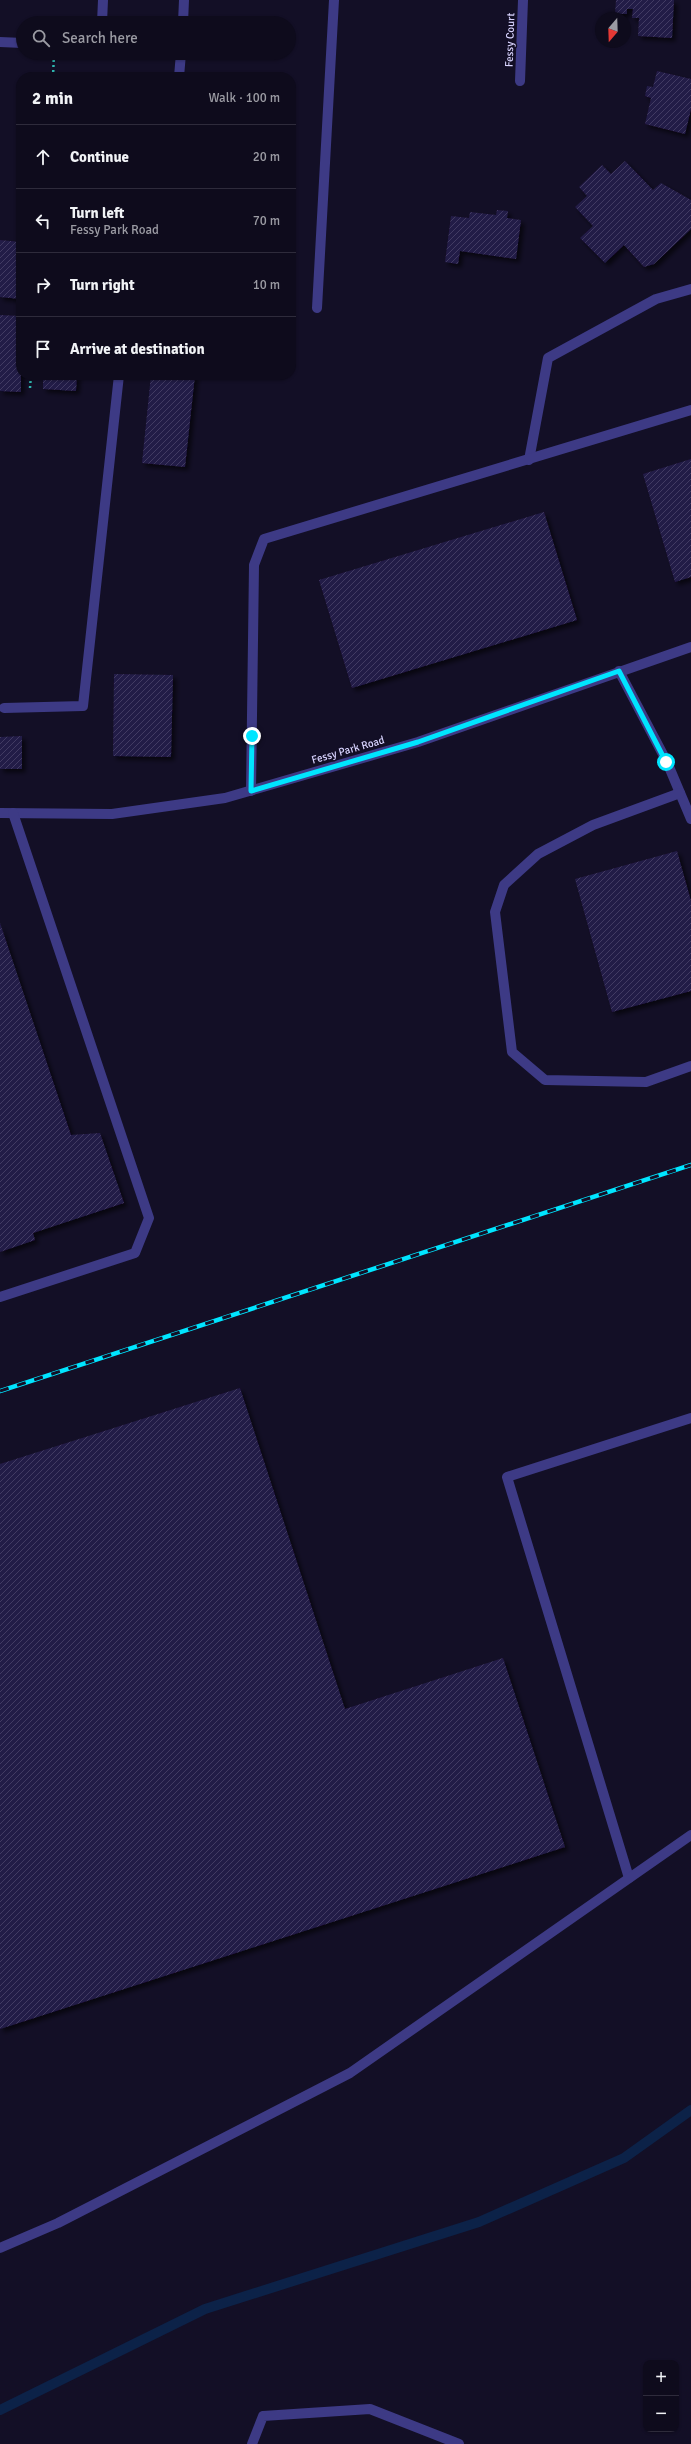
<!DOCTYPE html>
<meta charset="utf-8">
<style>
:root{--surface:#0e0b1c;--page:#171425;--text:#f1f3f6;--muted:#9b9ba3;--line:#2e2b3b}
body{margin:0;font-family:Signika,sans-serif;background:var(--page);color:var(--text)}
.controls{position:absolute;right:12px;bottom:12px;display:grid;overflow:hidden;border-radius:8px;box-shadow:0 1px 3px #0004}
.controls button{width:36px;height:36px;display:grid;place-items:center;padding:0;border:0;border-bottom:1px solid var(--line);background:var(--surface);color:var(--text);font:20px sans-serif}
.compass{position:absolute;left:595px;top:12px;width:36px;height:36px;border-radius:50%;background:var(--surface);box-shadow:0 1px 3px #0004;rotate:199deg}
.stop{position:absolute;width:12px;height:12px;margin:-9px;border:3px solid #00e5ff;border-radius:50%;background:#fff}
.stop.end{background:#00e5ff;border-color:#fff;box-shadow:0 1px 4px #0008}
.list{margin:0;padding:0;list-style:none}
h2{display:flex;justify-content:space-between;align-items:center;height:52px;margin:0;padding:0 16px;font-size:17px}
h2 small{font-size:13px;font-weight:400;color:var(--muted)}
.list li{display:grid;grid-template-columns:26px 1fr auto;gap:12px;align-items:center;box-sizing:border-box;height:64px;padding:0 16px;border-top:1px solid var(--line)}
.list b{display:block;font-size:15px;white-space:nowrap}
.list p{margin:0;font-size:13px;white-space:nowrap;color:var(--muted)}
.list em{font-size:13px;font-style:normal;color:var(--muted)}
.icon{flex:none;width:22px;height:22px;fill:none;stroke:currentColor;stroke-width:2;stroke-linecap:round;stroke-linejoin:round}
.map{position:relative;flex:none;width:691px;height:2444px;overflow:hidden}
.search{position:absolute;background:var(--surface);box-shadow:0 1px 3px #0004;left:16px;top:16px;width:280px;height:44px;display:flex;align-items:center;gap:10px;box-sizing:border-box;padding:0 14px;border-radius:22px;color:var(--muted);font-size:15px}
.panel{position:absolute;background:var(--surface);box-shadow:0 1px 3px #0004;left:16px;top:72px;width:280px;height:308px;border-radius:16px}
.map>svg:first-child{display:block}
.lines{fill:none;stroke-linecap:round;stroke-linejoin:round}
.stream{stroke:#0c2248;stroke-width:10}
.building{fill:url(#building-hatch);filter:url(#shadow)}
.path{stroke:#2fb8b0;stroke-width:2.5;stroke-dasharray:2 3;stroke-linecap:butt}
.minor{stroke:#3d3a85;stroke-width:10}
.rail-casing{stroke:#00e5ff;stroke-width:4.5}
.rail{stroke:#130f26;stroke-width:3;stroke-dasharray:9;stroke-linecap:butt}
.route{stroke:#00e5ff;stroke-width:5}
.labels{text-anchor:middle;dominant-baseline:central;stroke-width:3;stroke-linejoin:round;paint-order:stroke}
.street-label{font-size:11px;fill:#d9d4ff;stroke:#130f26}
</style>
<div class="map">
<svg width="691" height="2444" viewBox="0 0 691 2444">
<defs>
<pattern id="building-hatch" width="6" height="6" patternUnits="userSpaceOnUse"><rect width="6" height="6" fill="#241b47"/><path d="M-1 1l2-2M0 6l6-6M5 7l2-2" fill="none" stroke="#433b63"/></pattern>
<filter id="shadow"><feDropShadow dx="3.5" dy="3.5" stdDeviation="2" flood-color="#0009"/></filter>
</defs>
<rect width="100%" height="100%" fill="#130f26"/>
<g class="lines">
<!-- stream -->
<path class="stream" d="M 0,2410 L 205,2309 L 479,2222 L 624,2158 L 691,2110"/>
</g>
<!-- building -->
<g class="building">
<path d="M 616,0 L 674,0 L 672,38 L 638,36 L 639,18 L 632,18 L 633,9 L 627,9 L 627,14 L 615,14 Z"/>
<path d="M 657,71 L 691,79 L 691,109 L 685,134 L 645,124 L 651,98 L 645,96 L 647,86 L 653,87 Z"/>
<path d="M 625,161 L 653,190 L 661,183 L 691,200 L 691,229 L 654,264 L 644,267 L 624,245 L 605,263 L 580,238 L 593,226 L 575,207 L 587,196 L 579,187 L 602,165 L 611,174 Z"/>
<path d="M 497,210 L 508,211 L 507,218 L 521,220 L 516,259 L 460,251 L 458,264 L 445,262 L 451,216 L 469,218 L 470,212 L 496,215 Z"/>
<path d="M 0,240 L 21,242 L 21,299 L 0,297 Z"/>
<path d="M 0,315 L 21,316 L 21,392 L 0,391 Z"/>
<path d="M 43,375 L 77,375 L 76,391 L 43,389 Z"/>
<path d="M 151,375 L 195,375 L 185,467 L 142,463 Z"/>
<path d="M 691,459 L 691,577 L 675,582 L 643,474 Z"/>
<path d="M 544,512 L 577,620 L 352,688 L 319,580 Z"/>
<path d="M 114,674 L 173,675 L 171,757 L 113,756 Z"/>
<path d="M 22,736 L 22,769 L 0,769 L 0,737 Z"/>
<path d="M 677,851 L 691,901 L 691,991 L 612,1012 L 575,879 Z"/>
<path d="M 0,923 L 71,1135 L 100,1133 L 124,1203 L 33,1233 L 35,1240 L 0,1252 Z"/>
<path d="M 240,1388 L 345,1709 L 503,1658 L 565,1847 L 0,2029 L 0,1464 Z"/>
</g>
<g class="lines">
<!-- path -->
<g class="path">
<path d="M 53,77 L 54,53"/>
<path d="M 30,388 L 31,375"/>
</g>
<!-- minor -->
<g class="minor">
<path d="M 102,23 L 103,0"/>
<path d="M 183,23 L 184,0"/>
<path d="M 0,42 L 23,43"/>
<path d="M 179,77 L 181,53"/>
<path d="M 520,81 L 523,0"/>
<path d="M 317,308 L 334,0"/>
<path d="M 529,460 L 548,358 L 656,299 L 691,289"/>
<path d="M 619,671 L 667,762 L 691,819"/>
<path d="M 4,708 L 83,706 L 119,375"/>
<path d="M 251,791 L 254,565 L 264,539 L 691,410"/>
<path d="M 680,793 L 593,825 L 538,854 L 504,885 L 495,912 L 512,1052 L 545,1080 L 646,1082 L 691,1066"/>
<path d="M 0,813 L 112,814 L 225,798 L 418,742 L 691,647"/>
<path d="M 0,1297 L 135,1253 L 149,1218 L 13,813"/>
<path d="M 629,1878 L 507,1477 L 691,1418"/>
<path d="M 0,2248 L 58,2223 L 350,2073 L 691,1835"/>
<path d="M 252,2444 L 263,2416 L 370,2409 L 459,2444"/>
</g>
<defs>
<path id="rail" d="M 0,1391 L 691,1165"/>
</defs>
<!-- rail casing -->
<use href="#rail" class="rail-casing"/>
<!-- rail -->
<use href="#rail" class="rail"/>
</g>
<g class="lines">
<!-- route -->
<path class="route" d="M 252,736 L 251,791 L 418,742 L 619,671 L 666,762"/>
</g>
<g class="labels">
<!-- street labels -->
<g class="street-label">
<text transform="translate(510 40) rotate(-88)">Fessy Court</text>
<text transform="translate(348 750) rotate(-16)">Fessy Park Road</text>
</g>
</g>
</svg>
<div class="controls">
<button>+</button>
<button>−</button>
</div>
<svg class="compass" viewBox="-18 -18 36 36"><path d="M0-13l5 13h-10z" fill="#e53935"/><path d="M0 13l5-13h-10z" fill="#9b9ba3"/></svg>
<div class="stop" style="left:666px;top:762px"></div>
<div class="stop end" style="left:252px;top:736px"></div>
<div class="search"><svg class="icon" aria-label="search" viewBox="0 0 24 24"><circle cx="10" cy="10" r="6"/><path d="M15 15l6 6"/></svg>Search here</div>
<section class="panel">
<h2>2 min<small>Walk · 100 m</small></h2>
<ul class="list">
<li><svg class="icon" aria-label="ahead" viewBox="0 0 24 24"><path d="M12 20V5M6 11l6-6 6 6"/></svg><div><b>Continue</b></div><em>20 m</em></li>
<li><svg class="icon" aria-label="left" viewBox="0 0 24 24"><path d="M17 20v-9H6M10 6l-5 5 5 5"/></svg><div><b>Turn left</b><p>Fessy Park Road</p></div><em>70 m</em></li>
<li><svg class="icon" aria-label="right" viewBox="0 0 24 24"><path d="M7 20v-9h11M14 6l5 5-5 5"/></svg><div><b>Turn right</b></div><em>10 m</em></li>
<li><svg class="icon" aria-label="arrive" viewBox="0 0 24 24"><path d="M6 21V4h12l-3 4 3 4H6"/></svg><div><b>Arrive at destination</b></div></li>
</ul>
</section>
</div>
